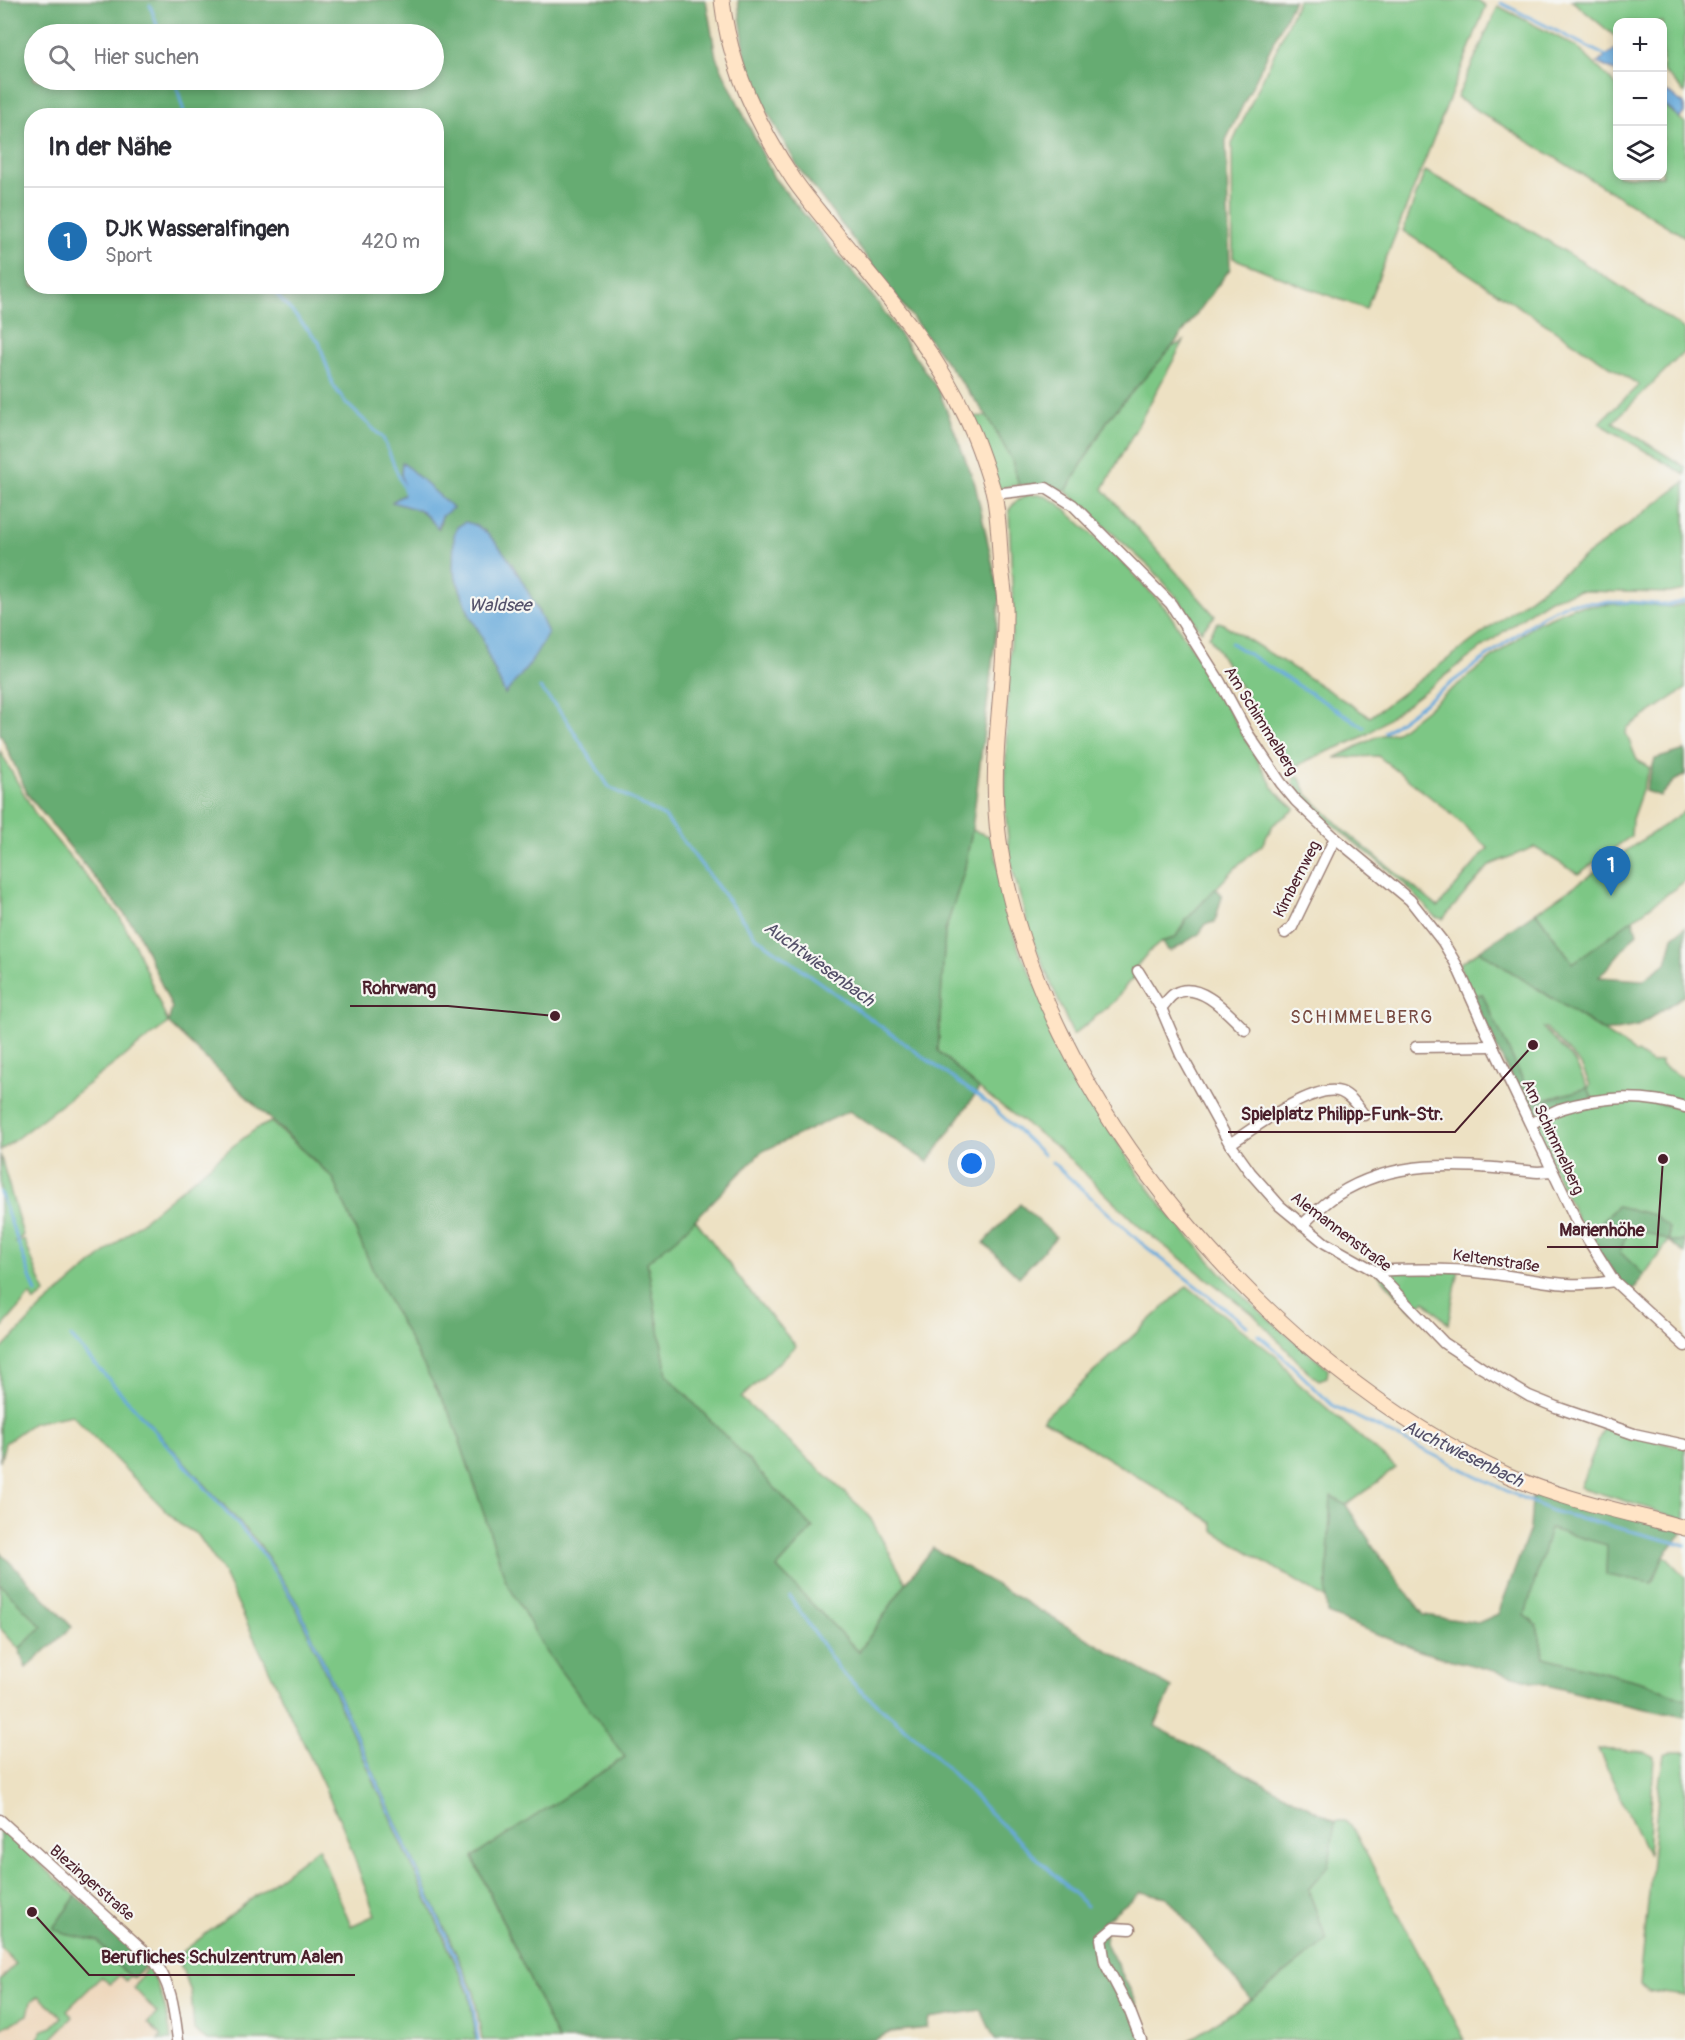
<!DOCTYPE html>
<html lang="de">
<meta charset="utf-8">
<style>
:root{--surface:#fff;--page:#f2f2f3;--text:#2b2b33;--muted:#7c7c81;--line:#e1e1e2;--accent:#1f6fb2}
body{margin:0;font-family:Pangolin,sans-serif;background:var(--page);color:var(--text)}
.controls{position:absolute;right:18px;top:18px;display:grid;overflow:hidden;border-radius:12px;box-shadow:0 3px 9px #0003}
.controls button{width:54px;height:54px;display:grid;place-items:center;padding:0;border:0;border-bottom:2px solid var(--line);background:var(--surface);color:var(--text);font:30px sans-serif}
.you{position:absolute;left:972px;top:1164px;width:21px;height:21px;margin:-15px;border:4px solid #fff;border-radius:50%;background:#1a73e8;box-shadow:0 0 0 9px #1a73e833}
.badge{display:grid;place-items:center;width:39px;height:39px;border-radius:50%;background:var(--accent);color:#fff;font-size:20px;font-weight:700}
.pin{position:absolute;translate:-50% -50px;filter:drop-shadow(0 2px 3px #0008)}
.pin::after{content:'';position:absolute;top:32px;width:21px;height:18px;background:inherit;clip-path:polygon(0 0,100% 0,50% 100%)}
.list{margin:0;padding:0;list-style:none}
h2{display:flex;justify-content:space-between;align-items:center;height:78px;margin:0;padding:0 24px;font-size:26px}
h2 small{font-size:20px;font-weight:400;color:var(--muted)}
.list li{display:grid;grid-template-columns:39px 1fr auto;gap:18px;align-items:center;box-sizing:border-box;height:108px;padding:0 24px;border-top:2px solid var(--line)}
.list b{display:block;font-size:22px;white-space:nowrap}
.list p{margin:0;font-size:20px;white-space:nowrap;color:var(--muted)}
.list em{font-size:20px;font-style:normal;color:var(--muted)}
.icon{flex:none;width:33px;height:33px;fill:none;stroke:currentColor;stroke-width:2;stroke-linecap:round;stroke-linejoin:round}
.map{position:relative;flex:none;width:1685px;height:2040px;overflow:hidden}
.search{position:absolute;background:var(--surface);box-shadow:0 3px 9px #0003;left:24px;top:24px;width:420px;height:66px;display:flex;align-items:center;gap:15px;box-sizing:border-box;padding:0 21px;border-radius:33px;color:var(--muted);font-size:22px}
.panel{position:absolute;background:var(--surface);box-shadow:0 3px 9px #0003;left:24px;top:108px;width:420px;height:186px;border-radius:24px}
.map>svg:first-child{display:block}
.built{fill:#eed7bb}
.green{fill:#7dc785;stroke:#647358;stroke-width:1.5;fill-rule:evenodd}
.forest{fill:#66ac72;stroke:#58664e;stroke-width:1.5;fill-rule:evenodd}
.water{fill:#68aadc;stroke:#596484;stroke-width:1.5}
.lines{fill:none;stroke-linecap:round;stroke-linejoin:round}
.stream{stroke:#68aadc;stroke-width:3}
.street-casing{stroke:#9c8077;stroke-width:13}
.secondary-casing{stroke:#9c8077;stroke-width:17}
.street{stroke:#fff;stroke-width:10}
.secondary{stroke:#ffe4c6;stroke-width:15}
.labels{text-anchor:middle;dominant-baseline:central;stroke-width:4.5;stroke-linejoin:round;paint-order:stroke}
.street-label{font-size:16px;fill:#4a1f2b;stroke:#f6f6f2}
.water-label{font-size:18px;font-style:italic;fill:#545069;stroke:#f6f6f2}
.neighbourhood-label{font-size:18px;letter-spacing:1.5px;fill:#784a41;stroke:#f6f6f2}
.leader{fill:none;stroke:#4a1f2b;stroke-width:2}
.callout-dot{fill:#4a1f2b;stroke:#f6f6f2;stroke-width:2}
.callout-label{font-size:18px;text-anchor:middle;font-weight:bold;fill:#4a1f2b;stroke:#f6f6f2;stroke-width:4.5;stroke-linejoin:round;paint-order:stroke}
</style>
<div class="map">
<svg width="1685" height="2040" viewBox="0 0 1685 2040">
<rect width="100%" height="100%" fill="#f6f6f2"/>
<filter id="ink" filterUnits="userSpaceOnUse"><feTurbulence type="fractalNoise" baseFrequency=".0167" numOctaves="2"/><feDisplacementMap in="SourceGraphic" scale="12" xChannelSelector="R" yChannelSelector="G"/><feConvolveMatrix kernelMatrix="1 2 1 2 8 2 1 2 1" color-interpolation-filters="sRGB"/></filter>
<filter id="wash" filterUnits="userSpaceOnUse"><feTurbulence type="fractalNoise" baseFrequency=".008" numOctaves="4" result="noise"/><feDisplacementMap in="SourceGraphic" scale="24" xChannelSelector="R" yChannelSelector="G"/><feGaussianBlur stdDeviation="1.35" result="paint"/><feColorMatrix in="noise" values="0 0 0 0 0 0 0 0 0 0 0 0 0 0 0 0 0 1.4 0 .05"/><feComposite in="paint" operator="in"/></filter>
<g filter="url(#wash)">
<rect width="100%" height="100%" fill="#ede1c3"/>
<!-- built -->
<path class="built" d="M 0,1828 L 76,1896 L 54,1927 L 119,1967 L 134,1979 L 148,1963 L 164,1975 L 178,2040 L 0,2040 Z"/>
<!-- green -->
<g class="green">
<path d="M 1298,0 L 1478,0 L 1486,6 L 1366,309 L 1300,285 L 1233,258 L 1232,144 L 1276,50 Z"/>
<path d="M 1571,0 L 1685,0 L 1685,93 L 1663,71 L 1662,22 L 1618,22 L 1617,38 Z"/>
<path d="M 1498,6 L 1577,47 L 1617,86 L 1618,176 L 1662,176 L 1663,104 L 1685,123 L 1685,237 L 1457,98 Z"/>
<path d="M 1425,171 C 1516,220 1601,271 1685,330 L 1685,351 L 1613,422 L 1685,467 L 1685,475 L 1599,423 L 1639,385 L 1403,231 Z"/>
<path d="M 1184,341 L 1103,489 L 1215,616 L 1201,631 L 1179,600 L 1154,571 L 1066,491 L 1109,418 L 1172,347 Z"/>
<path d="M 987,416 L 1012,460 L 1019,485 L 995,489 L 970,417 Z"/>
<path d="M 1685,482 L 1685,590 L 1669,593 L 1578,591 L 1550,599 L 1531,611 L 1369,733 C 1345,748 1315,753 1291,770 L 1209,636 L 1218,622 L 1222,623 L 1370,717 Z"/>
<path d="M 1027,495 L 1043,495 L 1058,503 L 1127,567 L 1167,610 L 1201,662 L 1276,792 L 1295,809 L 1273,825 L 1262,845 L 1239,864 L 1187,919 L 1175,938 L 1161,942 L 1146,955 L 1136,967 L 1137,976 L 1128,983 L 1115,1001 L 1073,1035 L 1031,936 L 1010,860 L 1005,806 L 1007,708 L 1013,608 L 1009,510 L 1015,502 Z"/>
<path d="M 1631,603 L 1671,607 L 1685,604 L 1685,689 L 1627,728 L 1626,733 L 1637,760 L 1650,768 L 1632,819 L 1631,836 L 1578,874 L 1534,847 L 1490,865 L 1443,919 L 1435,917 C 1424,905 1413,891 1400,880 C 1364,848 1323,822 1293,783 L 1295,777 L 1299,777 L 1307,794 L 1346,832 L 1438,907 L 1488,848 L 1448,811 L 1378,756 L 1335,758 L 1378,736 L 1397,732 L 1537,623 L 1573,607 Z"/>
<path d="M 0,751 L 37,817 L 118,914 L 135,945 L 168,1023 L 0,1151 Z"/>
<path d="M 1685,811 L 1685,881 L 1573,963 L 1536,912 Z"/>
<path d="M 972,830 L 992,837 L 1011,926 L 1020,952 L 1111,1132 L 1141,1178 L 1170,1216 L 1232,1285 L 1256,1308 L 1328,1369 L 1327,1377 L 1319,1380 L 1310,1374 L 1253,1314 L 1141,1228 L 1058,1148 L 979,1089 L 938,1051 L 945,931 L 964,872 Z"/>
<path d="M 1479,951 L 1632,1050 L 1636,1054 L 1637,1053 L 1652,1063 L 1661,1061 L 1661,1065 L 1685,1079 L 1685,1105 L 1593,1099 L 1588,1088 L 1534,1103 L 1482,994 L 1472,997 L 1459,964 ZM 1543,1028 L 1546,1028 L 1581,1065 L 1590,1085 L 1588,1088 L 1575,1062 Z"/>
<path d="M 1633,1099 L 1685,1109 L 1685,1254 L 1669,1241 L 1630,1294 L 1578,1221 L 1533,1125 L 1559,1112 Z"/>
<path d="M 271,1122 L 333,1178 L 375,1275 L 453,1420 L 506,1581 L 587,1704 L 625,1757 L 473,1858 L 558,2040 L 482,2040 L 474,1992 L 424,1884 L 298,1604 L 260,1545 L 140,1413 L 259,1548 L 296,1607 L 469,1994 L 476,2040 L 207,2040 L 194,2030 L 191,1992 L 177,1956 L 318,1848 L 351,1926 L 375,1915 L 343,1827 L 223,1572 L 198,1535 L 179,1524 L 72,1415 L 33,1423 L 5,1443 L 0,1462 L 0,1351 L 42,1307 L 132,1230 L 233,1146 L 256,1129 Z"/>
<path d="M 0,1154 L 23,1235 L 15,1243 L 24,1239 L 45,1293 L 34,1302 L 30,1295 L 0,1330 Z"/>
<path d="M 695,1219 L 750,1292 L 796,1346 L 741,1398 L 868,1514 L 906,1583 L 859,1652 L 777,1568 L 813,1528 L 667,1375 L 647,1262 Z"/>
<path d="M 1459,1270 L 1448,1324 L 1425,1301 L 1413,1312 L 1375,1271 Z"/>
<path d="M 1187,1286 L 1278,1358 L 1297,1382 L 1396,1468 L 1346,1505 L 1331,1497 L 1326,1599 L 1214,1531 L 1212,1522 L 1043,1419 Z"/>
<path d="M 1603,1429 L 1685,1448 L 1685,1520 L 1580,1487 Z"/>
<path d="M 1549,1528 L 1608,1545 L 1606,1575 L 1652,1583 L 1664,1555 L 1685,1577 L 1685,1699 L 1641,1682 L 1544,1657 L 1537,1626 L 1525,1615 Z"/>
<path d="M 0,1584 L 42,1627 L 19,1649 L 0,1628 Z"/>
<path d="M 1598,1749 L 1646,1752 L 1654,1757 L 1648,1856 Z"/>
<path d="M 1672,1752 L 1685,1752 L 1685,1996 L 1649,1991 L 1640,1985 L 1660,1777 L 1664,1755 Z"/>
<path d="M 1335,1821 L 1344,1821 L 1351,1825 L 1465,2040 L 1189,2040 L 1251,2000 L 1327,1940 L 1308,1889 L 1329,1865 Z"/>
<path d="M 0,1828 L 76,1896 L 54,1927 L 65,1934 L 98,1941 L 119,1967 L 130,1976 L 126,1981 L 120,1975 L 110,1984 L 101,1977 L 67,2010 L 73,2017 L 53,2037 L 53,2040 L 37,2040 L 43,2030 L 52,2027 L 62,2017 L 39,1996 L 31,2001 L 28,2015 L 0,2029 L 0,1980 L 16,1964 L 0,1947 Z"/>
<path d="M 148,1966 C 162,1990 168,2013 171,2040 L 158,2040 L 161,2036 L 148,2023 L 157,2013 L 134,1988 Z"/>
</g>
<!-- forest -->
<g class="forest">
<path d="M 0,0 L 706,0 L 716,57 L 774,178 L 878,303 L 939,391 L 975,484 L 1000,598 L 972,830 L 964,872 L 945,931 L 938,1051 L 979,1089 L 928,1162 L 849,1111 L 761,1152 L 680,1235 L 647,1262 L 667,1375 L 813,1528 L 777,1568 L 859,1652 L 906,1583 L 933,1548 L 1172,1688 L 1155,1726 L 1335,1821 L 1329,1865 L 1308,1890 L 1327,1940 L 1251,2000 L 1167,1897 L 1141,1892 L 1104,1921 L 1106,1943 L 1136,2001 L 1146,2040 L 995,2040 L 981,2010 L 929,2018 L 927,2028 L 891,2032 L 874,2040 L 558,2040 L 473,1857 L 625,1757 L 545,1650 L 506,1581 L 453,1420 L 375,1275 L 333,1178 L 168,1023 L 172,1008 L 137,930 L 28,795 L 0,733 ZM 34,34 L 434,34 L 434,80 L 34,80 ZM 32,116 L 436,116 L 436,286 L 32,286 ZM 402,463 L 442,516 L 439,528 L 422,511 L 393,501 L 406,494 L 401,473 ZM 484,530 L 515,569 L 539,612 L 505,694 L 487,653 L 482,636 L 470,616 L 453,570 Z"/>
<path d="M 738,0 L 1294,0 L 1226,140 L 1230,269 L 1172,347 L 1109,418 L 1066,491 L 1046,485 L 1019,485 L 1012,460 L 987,416 L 798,167 L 748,77 Z"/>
<path d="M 1685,750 L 1685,775 L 1674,781 L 1660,796 L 1645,791 L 1655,759 Z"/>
<path d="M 1216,888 L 1222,896 L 1215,922 L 1206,924 L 1199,934 L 1171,951 L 1168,950 L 1161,942 L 1175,938 L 1187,919 Z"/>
<path d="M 1536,912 L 1573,963 L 1633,919 L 1637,933 L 1599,977 L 1643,980 L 1666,963 L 1673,937 L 1685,927 L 1685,995 L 1638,1026 L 1605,1032 L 1479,951 Z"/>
<path d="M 1482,994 L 1534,1103 L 1588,1088 L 1593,1099 L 1532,1121 L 1472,997 Z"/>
<path d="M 1020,1204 L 1056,1237 L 1019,1277 L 984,1243 Z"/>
<path d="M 1617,1206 L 1654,1215 L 1669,1228 L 1669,1241 L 1685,1241 L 1685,1254 L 1669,1241 L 1630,1226 L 1620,1252 L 1644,1275 L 1630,1294 L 1587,1236 Z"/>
<path d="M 1533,1484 L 1685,1530 L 1664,1555 L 1652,1583 L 1606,1575 L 1607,1545 L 1550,1529 L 1525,1615 L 1537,1626 L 1544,1657 L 1641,1682 L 1685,1699 L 1685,1717 L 1612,1702 L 1422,1652 L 1327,1614 L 1326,1599 L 1331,1496 L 1346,1505 L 1385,1564 L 1424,1615 L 1478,1623 L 1498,1614 L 1530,1529 Z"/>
<path d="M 0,1552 L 72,1627 L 26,1668 L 19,1649 L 42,1627 L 0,1584 Z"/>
<path d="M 76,1896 L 136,1946 L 148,1963 L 134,1979 L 119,1967 L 98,1941 L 65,1934 L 53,1928 Z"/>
</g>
<!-- water -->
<g class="water">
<path d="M 1617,48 L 1617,72 L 1597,63 Z"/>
<path d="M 1663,91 L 1670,94 L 1684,104 L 1684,113 L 1680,118 L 1663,104 Z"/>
<path d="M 402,462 L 453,508 L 442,516 L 438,528 L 422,511 L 392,502 L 405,494 L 401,473 Z"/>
<path d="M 465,522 C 499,526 535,604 548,633 L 530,664 L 505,694 L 487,653 L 482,636 L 470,616 L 453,570 L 454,535 L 457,527 Z"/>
</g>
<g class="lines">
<!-- stream -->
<g class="stream">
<path d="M 1501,3 L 1606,56"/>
<path d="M 150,5 L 160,34"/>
<path d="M 175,80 L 185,116"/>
<path d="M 77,114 L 78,116"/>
<path d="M 269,286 L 319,342 L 333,385 L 346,403 L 383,438 L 406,494"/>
<path d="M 1231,643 L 1364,727"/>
<path d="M 540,688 L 564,716 L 609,787 L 665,817 L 755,936 L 989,1104 L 1044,1155"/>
<path d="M 1385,732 L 1543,615 L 1569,603 L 1630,602 L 1668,605 L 1685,601"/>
<path d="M 1052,1162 L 1140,1242 L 1247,1326"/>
<path d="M 0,1192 L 36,1293"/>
<path d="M 1258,1335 L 1275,1349 L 1332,1405 L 1507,1491 L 1552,1511 L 1685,1545"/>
<path d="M 71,1337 L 259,1548 L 298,1607 L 471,1992 L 478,2040"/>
<path d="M 790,1597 L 839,1669 L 859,1689 L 925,1745 L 988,1811 L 1087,1906"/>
</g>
</g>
</g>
<g filter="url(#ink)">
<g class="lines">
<defs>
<g id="street">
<path d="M 994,494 L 1046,488 L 1073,505 L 1171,604 L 1220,682 L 1248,734 L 1281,783 L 1296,801 L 1335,838 L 1410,900 L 1443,942 L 1456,964 L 1493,1046 L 1577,1222 L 1614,1281 L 1685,1346"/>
<path d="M 1285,933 L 1292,927 L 1335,838"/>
<path d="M 1138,971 L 1161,1008 L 1181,1055 L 1230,1144 L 1250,1172 L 1280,1206 L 1325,1243 L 1375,1271 L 1444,1343 L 1482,1368 L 1529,1396 L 1556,1407 L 1634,1434 L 1685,1445"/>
<path d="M 1161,1008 C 1165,1004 1169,997 1174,994 C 1199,979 1229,1014 1245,1030"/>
<path d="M 1416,1047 L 1493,1046"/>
<path d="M 1531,1124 C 1540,1119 1550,1113 1560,1109 C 1601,1096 1645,1094 1685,1107"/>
<path d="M 1230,1144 C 1252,1129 1315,1082 1341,1092 C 1351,1096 1357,1106 1364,1115"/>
<path d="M 1302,1225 C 1313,1215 1324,1203 1337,1195 C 1400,1155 1468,1166 1538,1172 L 1552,1171"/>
<path d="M 1375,1271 C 1412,1269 1448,1268 1485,1273 C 1533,1278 1565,1290 1614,1281"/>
<path d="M 0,1820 L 153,1959 C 172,1985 174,2009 178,2040"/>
<path d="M 1130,1929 L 1114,1928 L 1101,1939 L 1105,1963 L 1129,2009 L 1141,2040"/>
</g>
<path id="secondary" d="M 722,0 C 729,65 758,126 794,180 C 805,196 818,211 830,226 C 879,287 933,345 966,417 C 976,438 986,467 993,490 C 999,515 999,543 1001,568 C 1003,584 1006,601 1005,617 C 1005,693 988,763 999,841 C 1037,1100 1273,1368 1507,1475 C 1563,1500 1626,1512 1685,1528"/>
</defs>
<!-- street casing -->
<use href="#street" class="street-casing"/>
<!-- secondary casing -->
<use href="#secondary" class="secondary-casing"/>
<!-- street -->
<use href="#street" class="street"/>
<!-- secondary -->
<use href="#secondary" class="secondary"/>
</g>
</g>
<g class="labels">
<!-- street labels -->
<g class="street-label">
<text transform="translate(1261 721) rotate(58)">Am Schimmelberg</text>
<text transform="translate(1297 879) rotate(-63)">Kimbernweg</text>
<text transform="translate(1553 1137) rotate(65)">Am Schimmelberg</text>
<text transform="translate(1341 1232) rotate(37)">Alemannenstraße</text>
<text transform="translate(1496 1261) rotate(8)">Keltenstraße</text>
<text transform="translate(92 1883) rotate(41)">Blezingerstraße</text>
</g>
<!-- water labels -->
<g class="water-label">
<text x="500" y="605">Waldsee</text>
<text transform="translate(819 964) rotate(36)">Auchtwiesenbach</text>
<text transform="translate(1463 1454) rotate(26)">Auchtwiesenbach</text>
</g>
<!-- neighbourhood labels -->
<g class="neighbourhood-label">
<text x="1362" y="1017">SCHIMMELBERG</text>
</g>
</g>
<!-- callouts -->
<path class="leader" d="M555 1016L448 1006H350M1533 1045L1455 1132H1228M1663 1159L1657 1247H1547M32 1912L89 1975H355"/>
<g class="callout-dot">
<circle cx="555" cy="1016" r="6"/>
<circle cx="1533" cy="1045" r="6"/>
<circle cx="1663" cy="1159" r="6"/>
<circle cx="32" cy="1912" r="6"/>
</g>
<g class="callout-label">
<text x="399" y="994">Rohrwang</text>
<text x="1342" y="1120">Spielplatz Philipp-Funk-Str.</text>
<text x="1602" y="1236">Marienhöhe</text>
<text x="222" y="1963">Berufliches Schulzentrum Aalen</text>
</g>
</svg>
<div class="controls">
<button>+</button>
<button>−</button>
<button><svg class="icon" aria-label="layers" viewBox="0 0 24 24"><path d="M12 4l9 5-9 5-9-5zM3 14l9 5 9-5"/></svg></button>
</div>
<div class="you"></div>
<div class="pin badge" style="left:1611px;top:896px">1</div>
<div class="search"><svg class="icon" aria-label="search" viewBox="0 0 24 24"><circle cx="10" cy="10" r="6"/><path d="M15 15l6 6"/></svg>Hier suchen</div>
<section class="panel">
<h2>In der Nähe<small></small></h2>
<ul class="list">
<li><span class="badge">1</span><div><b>DJK Wasseralfingen</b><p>Sport</p></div><em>420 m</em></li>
</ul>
</section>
</div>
